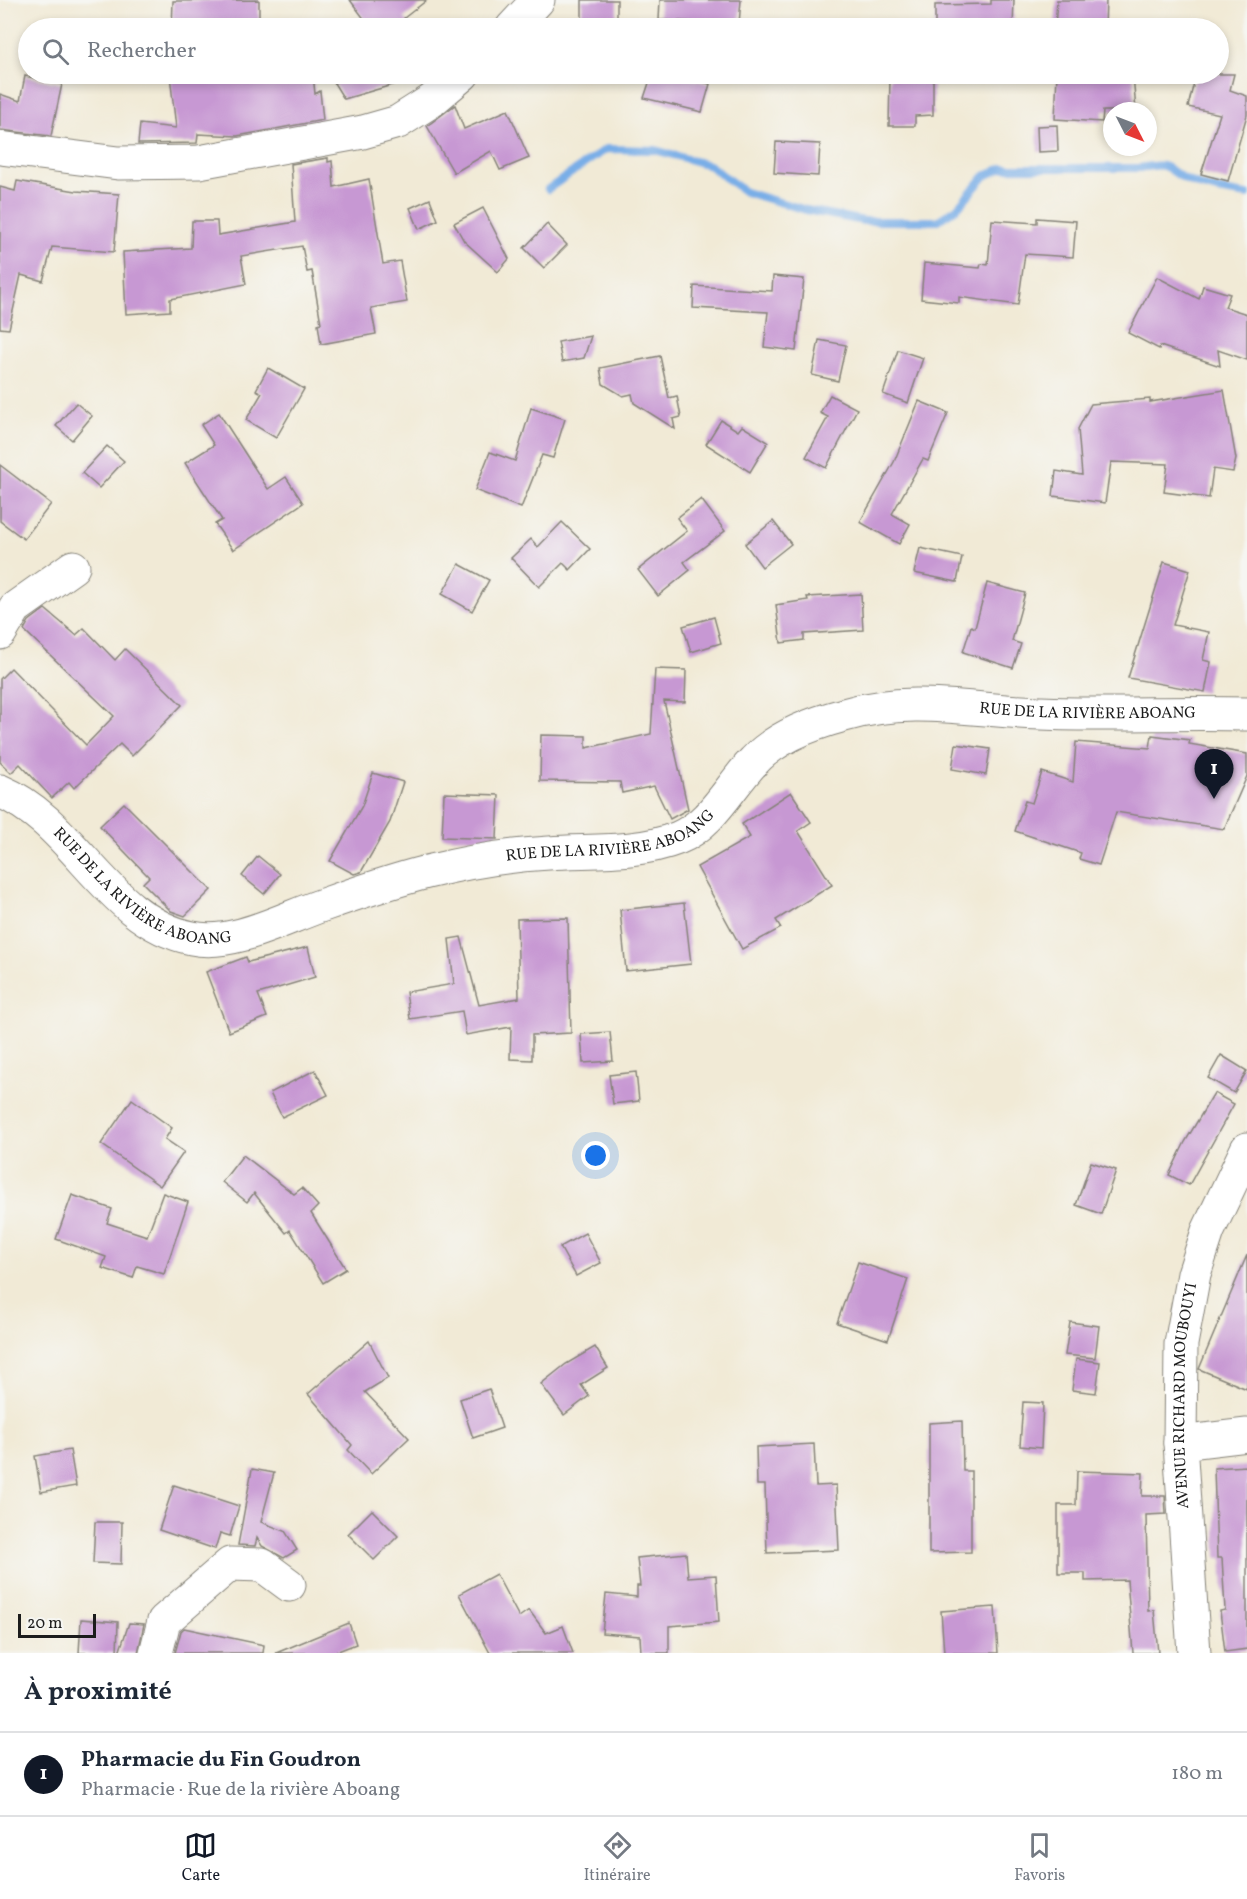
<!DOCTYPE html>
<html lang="fr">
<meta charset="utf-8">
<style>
:root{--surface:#fff;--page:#f6f6f7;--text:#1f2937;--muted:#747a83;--line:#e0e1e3;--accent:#111827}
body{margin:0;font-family:Vollkorn,serif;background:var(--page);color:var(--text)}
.compass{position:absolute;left:1103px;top:102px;width:54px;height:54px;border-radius:50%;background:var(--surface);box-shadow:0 3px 9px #0003;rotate:132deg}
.scale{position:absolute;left:18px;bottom:15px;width:78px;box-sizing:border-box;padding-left:6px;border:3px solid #1c1c1c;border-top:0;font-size:16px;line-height:21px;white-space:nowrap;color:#1c1c1c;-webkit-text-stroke:4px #f6f6f2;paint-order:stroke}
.you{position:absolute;left:596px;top:1156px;width:21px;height:21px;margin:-15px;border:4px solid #fff;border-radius:50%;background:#1a73e8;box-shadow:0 0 0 9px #1a73e833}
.badge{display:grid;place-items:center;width:39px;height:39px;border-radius:50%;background:var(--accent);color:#fff;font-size:20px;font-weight:700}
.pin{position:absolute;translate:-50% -50px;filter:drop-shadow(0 2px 3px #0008)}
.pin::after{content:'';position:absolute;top:32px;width:21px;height:18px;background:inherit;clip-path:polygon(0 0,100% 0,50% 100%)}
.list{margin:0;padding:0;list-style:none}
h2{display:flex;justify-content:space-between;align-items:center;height:78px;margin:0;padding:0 24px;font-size:26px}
h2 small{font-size:20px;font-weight:400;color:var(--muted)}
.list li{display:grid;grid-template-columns:39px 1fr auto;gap:18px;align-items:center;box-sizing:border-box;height:84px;padding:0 24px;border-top:2px solid var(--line)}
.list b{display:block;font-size:22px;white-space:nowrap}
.list p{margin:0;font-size:20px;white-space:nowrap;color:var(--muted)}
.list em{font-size:20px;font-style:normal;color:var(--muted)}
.icon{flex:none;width:33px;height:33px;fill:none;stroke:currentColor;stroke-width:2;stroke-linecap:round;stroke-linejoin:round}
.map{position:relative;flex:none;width:1247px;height:1653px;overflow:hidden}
.search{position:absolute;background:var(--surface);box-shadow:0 3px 9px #0003;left:18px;right:18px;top:18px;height:66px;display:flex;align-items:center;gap:15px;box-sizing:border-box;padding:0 21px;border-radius:33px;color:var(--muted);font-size:22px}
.sheet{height:162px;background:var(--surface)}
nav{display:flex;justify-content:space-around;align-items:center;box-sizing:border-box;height:84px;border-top:2px solid var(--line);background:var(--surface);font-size:16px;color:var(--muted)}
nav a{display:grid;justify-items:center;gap:3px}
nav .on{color:var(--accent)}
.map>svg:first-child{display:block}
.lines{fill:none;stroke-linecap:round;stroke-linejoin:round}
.stream{stroke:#79aee7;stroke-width:8}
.building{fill:#c798d3}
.minor-casing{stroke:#868379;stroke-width:35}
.minor{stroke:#fff;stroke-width:33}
.labels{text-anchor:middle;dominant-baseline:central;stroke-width:5;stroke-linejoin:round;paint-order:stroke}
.street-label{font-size:16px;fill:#1c1c1c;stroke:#f6f6f2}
</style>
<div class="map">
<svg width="1247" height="1653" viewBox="0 0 1247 1653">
<rect width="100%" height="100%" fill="#f6f6f2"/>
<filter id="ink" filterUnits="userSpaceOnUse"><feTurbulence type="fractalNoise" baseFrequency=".0167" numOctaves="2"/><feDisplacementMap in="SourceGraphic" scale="12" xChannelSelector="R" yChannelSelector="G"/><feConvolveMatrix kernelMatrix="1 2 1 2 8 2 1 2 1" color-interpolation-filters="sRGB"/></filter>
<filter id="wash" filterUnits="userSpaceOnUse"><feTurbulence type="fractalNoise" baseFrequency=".008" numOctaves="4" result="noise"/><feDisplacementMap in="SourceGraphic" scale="24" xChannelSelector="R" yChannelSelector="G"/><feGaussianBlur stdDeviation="1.35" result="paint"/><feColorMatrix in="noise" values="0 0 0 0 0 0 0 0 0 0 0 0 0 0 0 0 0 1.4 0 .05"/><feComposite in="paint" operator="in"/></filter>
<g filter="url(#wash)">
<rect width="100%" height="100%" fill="#f1ead6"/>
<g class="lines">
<!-- stream -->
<path class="stream" d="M 548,189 L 606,149 L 655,150 L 709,165 L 745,192 L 806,210 L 864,221 L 937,221 L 957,208 L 985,176 L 1002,168 L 1140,168 C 1171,161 1164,169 1187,180 C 1205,189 1227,192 1247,195"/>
</g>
<g id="blocks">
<!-- building -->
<g class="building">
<path d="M 259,0 L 259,28 L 172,28 L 173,1 Z"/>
<path d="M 350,0 L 427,0 L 404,18 L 412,28 L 371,28 Z"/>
<rect x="582" y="0" width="35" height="21"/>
<path d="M 660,0 L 741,0 L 739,24 L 659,20 Z"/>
<path d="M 991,0 L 1014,0 L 1013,28 L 935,28 L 935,5 L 991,4 Z"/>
<path d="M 1057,0 L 1106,0 L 1105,28 L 1055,28 Z"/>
<path d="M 187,74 L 313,74 L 315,94 L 320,91 L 323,120 L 237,136 L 198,134 L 197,143 L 138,144 L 140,124 L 176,128 L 170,75 Z"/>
<path d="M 349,74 L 412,74 L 413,79 L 344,99 L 334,83 Z"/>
<path d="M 652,74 L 674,74 L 710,84 L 702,112 L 644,98 Z"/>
<path d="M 1057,74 L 1133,74 L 1136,111 L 1103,111 L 1102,122 L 1055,119 Z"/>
<path d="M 1196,74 L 1234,74 L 1230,90 L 1247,96 L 1247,115 L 1228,181 L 1201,174 L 1220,114 L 1188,107 Z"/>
<path d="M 25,76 L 62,84 L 51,136 L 0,130 L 0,94 L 20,101 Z"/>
<path d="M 890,77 L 933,77 L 933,115 L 915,116 L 915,126 L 889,126 Z"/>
<path d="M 455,105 L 464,129 L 508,110 L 529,158 L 500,170 L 491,151 L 454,173 L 427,126 Z"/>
<path d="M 1057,125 L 1058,151 L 1038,152 L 1037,126 Z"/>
<path d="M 776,142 L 820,144 L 818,176 L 774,173 Z"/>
<path d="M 328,158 L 328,162 L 332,161 L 334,187 L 369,179 L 383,264 L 400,261 L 407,302 L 371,308 L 376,334 L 321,344 L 318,324 L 321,323 L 312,271 L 307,272 L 302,246 L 241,256 L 246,284 L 170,299 L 170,311 L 126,314 L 123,252 L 191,248 L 192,221 L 217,221 L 218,235 L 295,222 L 291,164 Z"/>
<path d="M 17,181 L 76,191 L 119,194 L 114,252 L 52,247 L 43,281 L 21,275 L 9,329 L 0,328 L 0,187 L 15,191 Z"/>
<path d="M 430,199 L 438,220 L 419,229 L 410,208 Z"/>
<path d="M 483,208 L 509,259 L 498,272 L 464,241 L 454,223 Z"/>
<path d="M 1037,218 L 1076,221 L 1073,257 L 1025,254 L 1018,305 L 959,297 L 959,303 L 921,299 L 924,263 L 980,268 L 981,264 L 988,265 L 992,220 L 1037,223 Z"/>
<path d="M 547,224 L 567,245 L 544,268 L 524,248 Z"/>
<path d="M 773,276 L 804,279 L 796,351 L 764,347 L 768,312 L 693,308 L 694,286 L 772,291 Z"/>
<path d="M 1157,277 L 1199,299 L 1203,286 L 1230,294 L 1225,307 L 1247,314 L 1247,360 L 1218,350 L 1220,366 L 1160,346 L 1159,349 L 1128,333 Z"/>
<path d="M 591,336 L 584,358 L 562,362 L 558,342 Z"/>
<path d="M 819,340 L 846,345 L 838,381 L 812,375 Z"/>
<path d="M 898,350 L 923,358 L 908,403 L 883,394 Z"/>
<path d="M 660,356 L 669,398 L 677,396 L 681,417 L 673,419 L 675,429 L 634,403 L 632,394 L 623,396 L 603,384 L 600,368 Z"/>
<path d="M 268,368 L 304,389 L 276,438 L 246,420 L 262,393 L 256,390 Z"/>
<path d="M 1224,390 L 1236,459 L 1233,472 L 1213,469 L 1209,498 L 1164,492 L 1168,464 L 1111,462 L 1105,503 L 1053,496 L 1056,471 L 1082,475 L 1078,429 L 1091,404 L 1150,399 L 1150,402 Z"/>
<path d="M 830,395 L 857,409 L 826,468 L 806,457 L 828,417 L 820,413 Z"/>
<path d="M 919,401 L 948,413 L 928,461 L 923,459 L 892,514 L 910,524 L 899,544 L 860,522 L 894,462 Z"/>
<path d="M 76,403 L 92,416 L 72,440 L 56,426 Z"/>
<path d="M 531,408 L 565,419 L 553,458 L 542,455 L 521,508 L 475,490 L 490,452 L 515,461 Z"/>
<path d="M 219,413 L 268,489 L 286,477 L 303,503 L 233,550 L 215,524 L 222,520 L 185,463 L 214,445 L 201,425 Z"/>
<path d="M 721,420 L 738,431 L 742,426 L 768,442 L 750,472 L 706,444 Z"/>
<path d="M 107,446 L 124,461 L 99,488 L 82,473 Z"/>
<path d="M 0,465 L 51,504 L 24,539 L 0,521 Z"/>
<path d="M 701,499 L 725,531 L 684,562 L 690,570 L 658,596 L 638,570 L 687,531 L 677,518 Z"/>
<path d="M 773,521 L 791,544 L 762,567 L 745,544 Z"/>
<path d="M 562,522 L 590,549 L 570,570 L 563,563 L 539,587 L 511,558 L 531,539 L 538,547 Z"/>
<path d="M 920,548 L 962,557 L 957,582 L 914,573 Z"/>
<path d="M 1164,562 L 1190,570 L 1173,625 L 1209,632 L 1203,660 L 1211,662 L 1205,692 L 1128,678 Z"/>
<path d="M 459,564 L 489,580 L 472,611 L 442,594 Z"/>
<path d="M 987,583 L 1025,593 L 1012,641 L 1021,644 L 1013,668 L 963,652 L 971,626 L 975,628 Z"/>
<path d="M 861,594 L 863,630 L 804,634 L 804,640 L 781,643 L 776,605 L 808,600 L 807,597 Z"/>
<path d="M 45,609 L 76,635 L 84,628 L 115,660 L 125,649 L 182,705 L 132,756 L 120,744 L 74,788 L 69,782 L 52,798 L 20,764 L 11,773 L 0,762 L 0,679 L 11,668 L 86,745 L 114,716 L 24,630 L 29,621 Z"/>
<path d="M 714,617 L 721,643 L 691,652 L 683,626 Z"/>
<path d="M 655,669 L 686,670 L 685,702 L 664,701 L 688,809 L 670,819 L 654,786 L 622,793 L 620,782 L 540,781 L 541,735 L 586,736 L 586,748 L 651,734 Z"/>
<path d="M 1152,735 L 1190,740 L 1189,744 L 1247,754 L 1247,776 L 1224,829 L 1116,812 L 1099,865 L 1079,859 L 1081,853 L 1015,831 L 1025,801 L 1032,803 L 1042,772 L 1073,782 L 1076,742 L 1150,748 Z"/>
<path d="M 956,744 L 990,749 L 986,775 L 952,769 Z"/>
<path d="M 373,773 L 403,782 L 390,822 L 361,872 L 354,874 L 330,861 L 362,806 Z"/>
<path d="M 791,792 L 811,822 L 798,831 L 832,885 L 776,920 L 781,928 L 742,949 L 697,867 L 750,837 L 742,824 Z"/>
<path d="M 444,793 L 499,795 L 497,839 L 442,837 Z"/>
<path d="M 124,803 L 211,890 L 185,916 L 171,911 L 143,883 L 149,877 L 100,826 Z"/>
<path d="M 258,856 L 280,874 L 264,894 L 242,876 Z"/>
<path d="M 684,903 L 691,964 L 626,971 L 620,910 Z"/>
<path d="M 568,918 L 571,1033 L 532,1035 L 532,1060 L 510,1059 L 511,1027 L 466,1035 L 462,1011 L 410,1019 L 406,992 L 454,984 L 449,939 L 461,937 L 479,1005 L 519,998 L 517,919 Z"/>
<path d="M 308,947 L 315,977 L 258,994 L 267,1017 L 229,1032 L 206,972 L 246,957 L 248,962 Z"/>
<path d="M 610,1032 L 613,1061 L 583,1063 L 581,1034 Z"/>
<path d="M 1221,1055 L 1247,1071 L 1234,1093 L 1208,1078 Z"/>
<path d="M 315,1070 L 328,1095 L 282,1117 L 270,1093 Z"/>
<path d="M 636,1072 L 639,1101 L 613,1104 L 609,1075 Z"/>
<path d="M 1214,1093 L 1234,1104 L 1189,1185 L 1169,1175 L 1185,1142 Z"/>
<path d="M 132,1099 L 172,1128 L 165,1139 L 184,1152 L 160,1186 L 101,1144 Z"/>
<path d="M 243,1155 L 294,1194 L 302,1188 L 318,1206 L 311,1213 L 346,1269 L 323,1283 L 290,1230 L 286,1233 L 254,1193 L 247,1202 L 222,1182 Z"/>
<path d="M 1091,1162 L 1116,1170 L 1101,1214 L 1076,1205 Z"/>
<path d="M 163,1193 L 188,1202 L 164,1274 L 137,1266 L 133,1278 L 102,1268 L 106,1257 L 56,1239 L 72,1195 L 112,1209 L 107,1223 L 147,1236 Z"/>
<path d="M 585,1233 L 601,1263 L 576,1276 L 560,1247 Z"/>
<path d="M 1247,1255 L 1247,1389 L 1199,1369 Z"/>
<path d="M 858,1262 L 908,1279 L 888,1340 L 837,1323 Z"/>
<path d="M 1070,1322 L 1099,1326 L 1095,1358 L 1065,1355 Z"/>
<path d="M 369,1341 L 388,1378 L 365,1392 L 409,1438 L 371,1474 L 348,1450 L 352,1445 L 308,1394 Z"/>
<path d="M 595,1347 L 608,1368 L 581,1385 L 589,1396 L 564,1415 L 541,1384 L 566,1364 Z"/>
<path d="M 1076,1359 L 1100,1362 L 1096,1393 L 1072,1390 Z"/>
<path d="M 489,1389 L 502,1428 L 473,1438 L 460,1399 Z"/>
<path d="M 1023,1402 L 1043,1403 L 1041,1448 L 1020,1446 Z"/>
<path d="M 962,1421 L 963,1471 L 971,1471 L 971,1552 L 929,1553 L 929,1423 Z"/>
<path d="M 814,1444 L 816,1486 L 836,1485 L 839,1550 L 767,1553 L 765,1485 L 757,1485 L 756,1447 Z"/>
<path d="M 70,1450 L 76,1486 L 41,1492 L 35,1456 Z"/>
<path d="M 1247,1466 L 1247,1649 L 1225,1652 L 1220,1611 L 1225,1610 L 1222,1558 L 1217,1558 L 1214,1468 Z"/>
<path d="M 252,1469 L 274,1473 L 261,1522 L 285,1531 L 297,1550 L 284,1558 L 262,1546 L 257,1538 L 255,1546 L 238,1545 Z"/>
<path d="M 1077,1471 L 1143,1473 L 1142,1496 L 1165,1496 L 1166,1514 L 1146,1515 L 1148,1611 L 1154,1610 L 1158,1653 L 1133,1653 L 1127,1580 L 1085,1581 L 1085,1573 L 1058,1573 L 1058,1505 L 1076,1505 Z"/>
<path d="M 174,1485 L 239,1506 L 230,1536 L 220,1533 L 215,1549 L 159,1530 Z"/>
<path d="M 372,1510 L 398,1536 L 374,1560 L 348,1534 Z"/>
<path d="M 95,1522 L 122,1522 L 121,1564 L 93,1563 Z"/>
<path d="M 686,1553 L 688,1577 L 716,1575 L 719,1622 L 669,1626 L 669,1653 L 641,1653 L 640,1636 L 602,1633 L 606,1594 L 637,1597 L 637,1586 L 640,1586 L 637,1558 Z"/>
<path d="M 496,1574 L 519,1617 L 529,1610 L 546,1633 L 563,1626 L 573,1653 L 490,1653 L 459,1594 Z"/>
<path d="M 995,1607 L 998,1653 L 944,1653 L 941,1611 Z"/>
<path d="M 81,1619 L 118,1622 L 117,1653 L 79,1653 Z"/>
<path d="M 129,1623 L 144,1624 L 138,1653 L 119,1653 Z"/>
<path d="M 349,1623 L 356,1644 L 333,1653 L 276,1653 Z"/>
<path d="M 184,1628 L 264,1645 L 263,1653 L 175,1653 L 181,1631 Z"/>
</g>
</g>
</g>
<g filter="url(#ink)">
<use href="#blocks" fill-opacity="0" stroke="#868379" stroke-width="1.5"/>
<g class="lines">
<defs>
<g id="minor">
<path d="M 512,28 L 538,0"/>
<path d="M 0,148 L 118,163 L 199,162 L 363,132 L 398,122 L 431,101 L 463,74"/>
<path d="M 0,633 L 15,608 L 73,567"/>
<path id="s1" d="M 0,791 C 76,823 107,921 192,938 C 233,947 284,918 323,905 C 357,893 392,881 427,872 C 467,862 508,855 549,853 C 592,850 637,854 678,838 C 712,824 729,787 754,761 C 776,737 814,723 844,715 C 915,695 971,711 1041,713 C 1110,716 1179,712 1247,714"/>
<path d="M 1180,1443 L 1247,1435"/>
<path d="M 156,1653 L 164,1621 L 230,1564 L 262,1565 L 289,1585"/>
<path id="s2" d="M 1194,1653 L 1180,1443 L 1181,1344 L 1194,1274 L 1208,1231 L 1247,1149"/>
</g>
</defs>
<!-- minor casing -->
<use href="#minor" class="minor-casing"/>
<!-- minor -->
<use href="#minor" class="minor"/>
</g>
</g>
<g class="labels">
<!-- street labels -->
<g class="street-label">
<text stroke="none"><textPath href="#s1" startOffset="1202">RUE DE LA RIVIÈRE ABOANG</textPath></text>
<text stroke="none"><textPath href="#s1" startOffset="680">RUE DE LA RIVIÈRE ABOANG</textPath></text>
<text stroke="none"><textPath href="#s1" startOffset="177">RUE DE LA RIVIÈRE ABOANG</textPath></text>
<text stroke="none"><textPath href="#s2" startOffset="258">AVENUE RICHARD MOUBOUYI</textPath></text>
</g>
</g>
</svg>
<svg class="compass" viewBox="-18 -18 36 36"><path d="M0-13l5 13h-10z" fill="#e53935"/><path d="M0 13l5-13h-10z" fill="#747a83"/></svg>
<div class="scale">20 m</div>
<div class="you"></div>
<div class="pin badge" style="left:1214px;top:799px">1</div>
<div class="search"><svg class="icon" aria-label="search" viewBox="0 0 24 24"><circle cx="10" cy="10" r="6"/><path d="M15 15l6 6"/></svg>Rechercher</div>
</div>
<section class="sheet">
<h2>À proximité<small></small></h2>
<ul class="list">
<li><span class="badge">1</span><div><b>Pharmacie du Fin Goudron</b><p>Pharmacie · Rue de la rivière Aboang</p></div><em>180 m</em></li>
</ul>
</section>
<nav>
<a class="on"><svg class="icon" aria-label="map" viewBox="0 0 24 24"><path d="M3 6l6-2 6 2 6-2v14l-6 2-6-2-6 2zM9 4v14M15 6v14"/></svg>Carte</a>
<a><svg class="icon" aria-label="directions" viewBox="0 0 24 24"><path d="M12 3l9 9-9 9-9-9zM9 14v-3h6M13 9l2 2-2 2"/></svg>Itinéraire</a>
<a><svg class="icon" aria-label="saved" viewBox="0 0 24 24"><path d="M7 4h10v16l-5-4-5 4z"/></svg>Favoris</a>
</nav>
